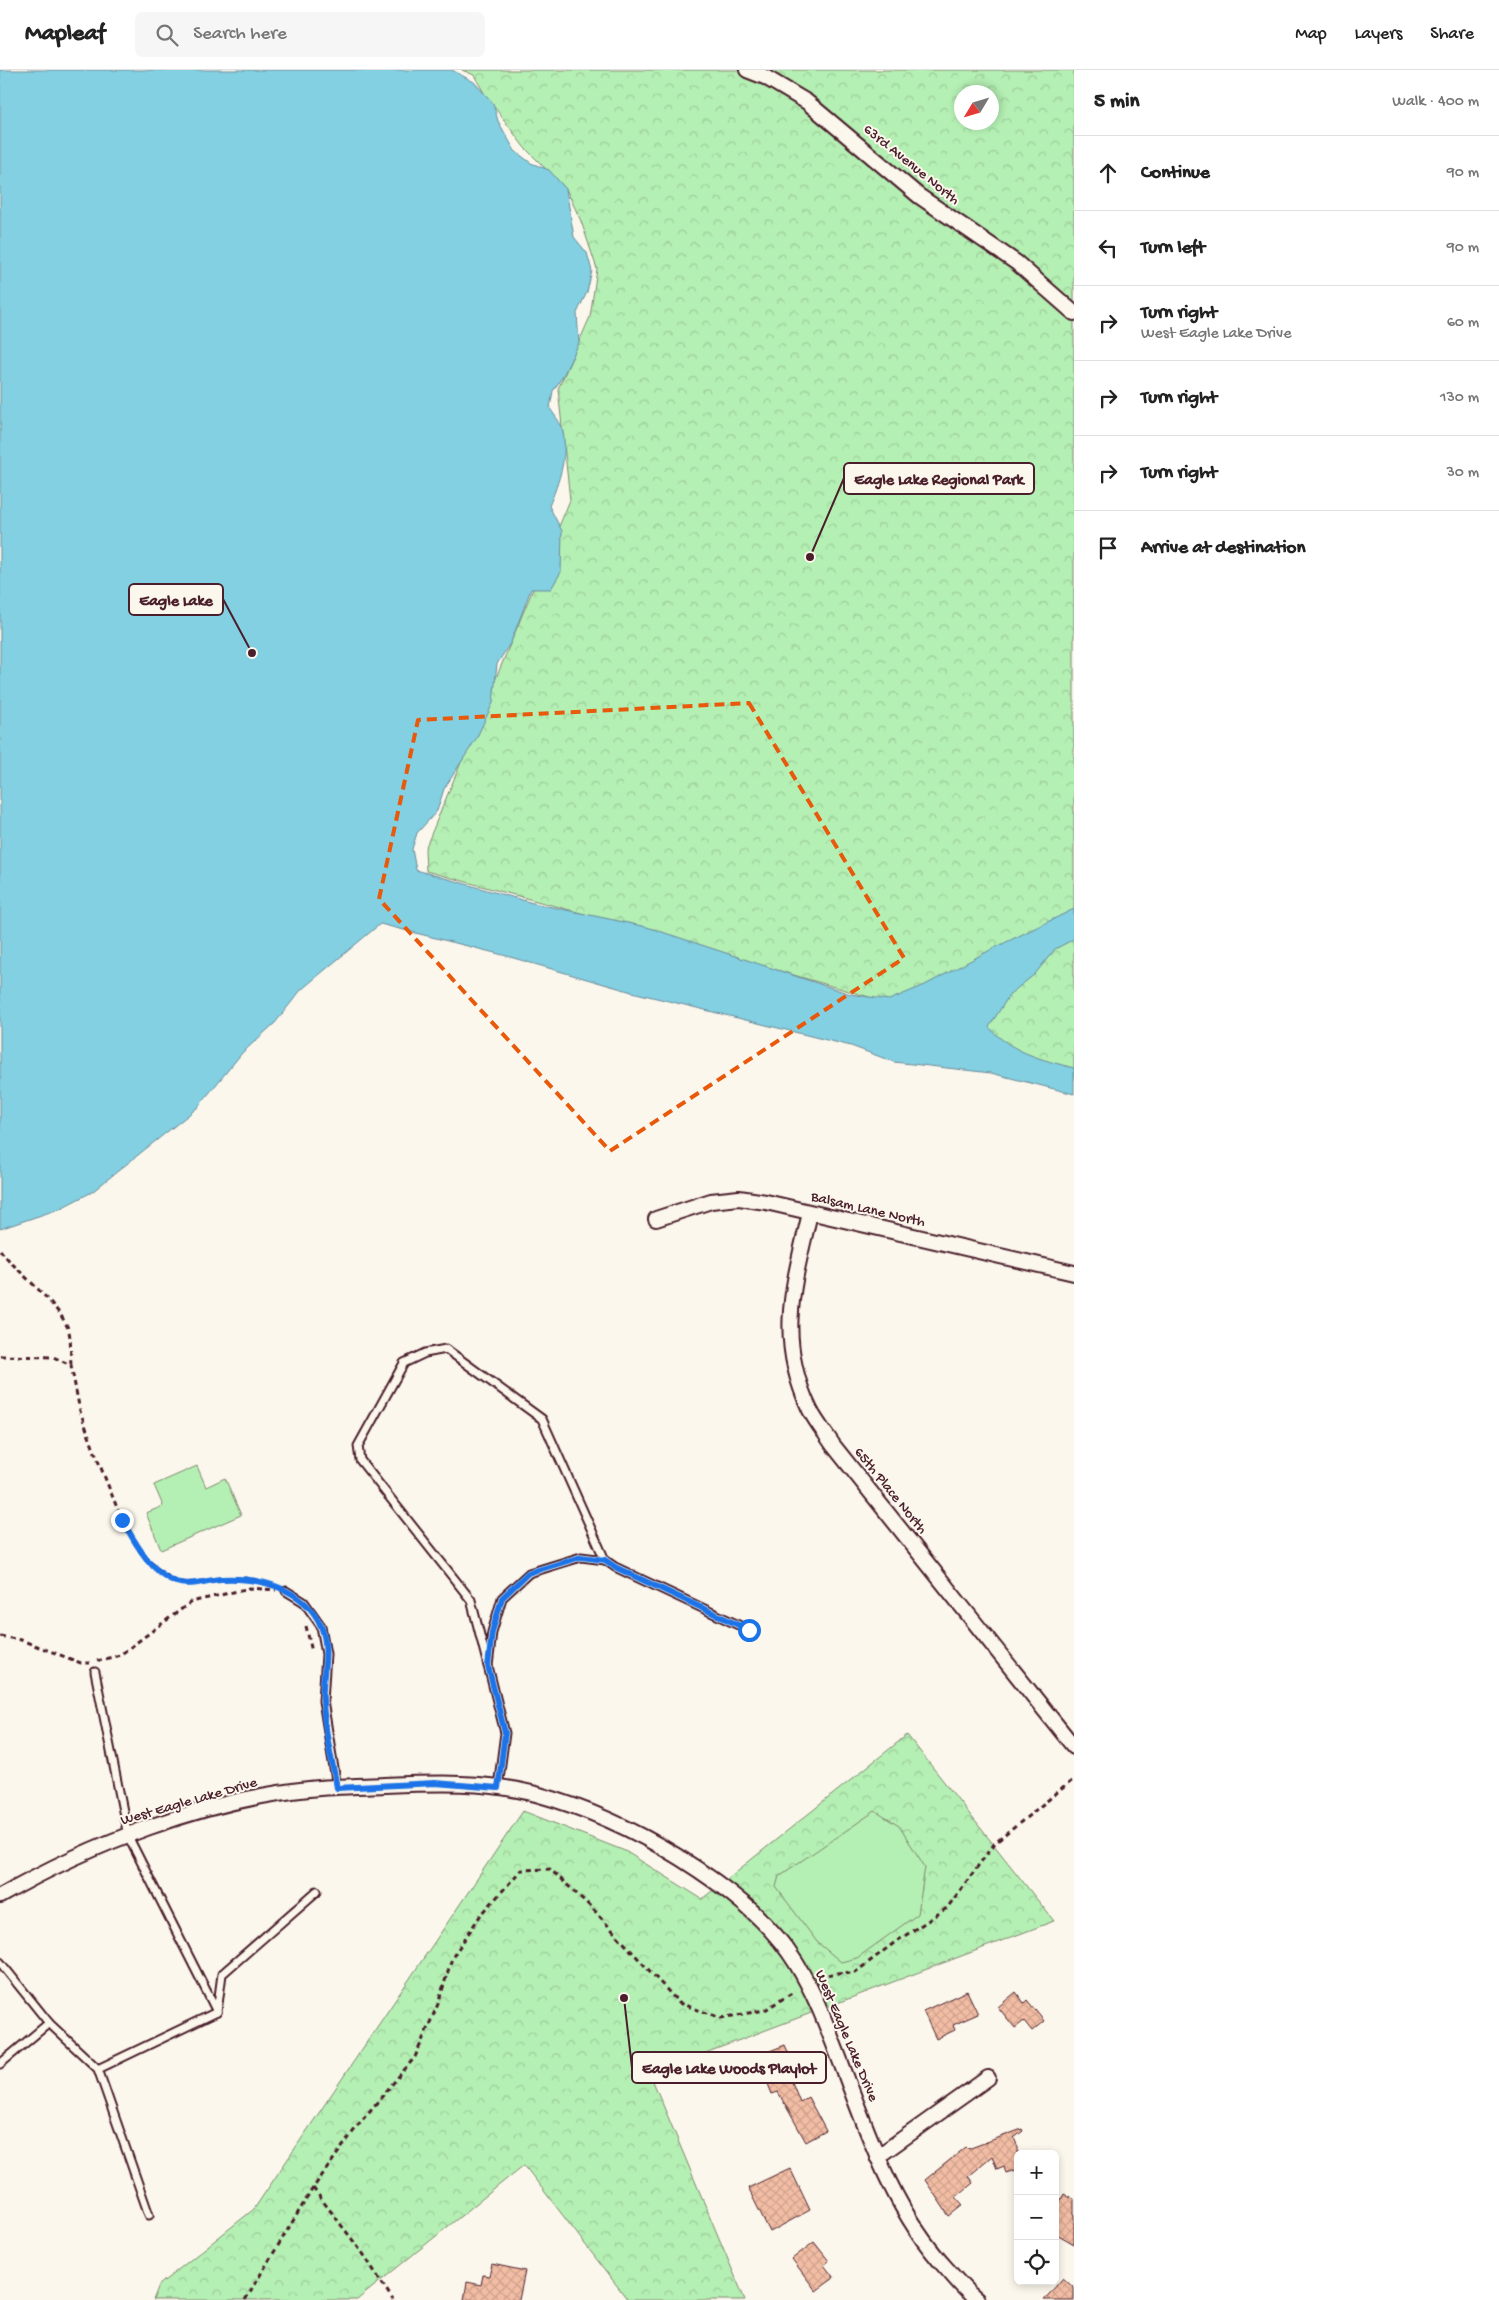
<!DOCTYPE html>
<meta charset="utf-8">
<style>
:root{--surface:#fff;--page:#f6f6f6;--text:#222;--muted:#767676;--line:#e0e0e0}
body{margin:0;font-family:"Gochi Hand",sans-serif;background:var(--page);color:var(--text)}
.controls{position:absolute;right:15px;bottom:15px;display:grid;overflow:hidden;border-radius:8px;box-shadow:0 2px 8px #0003}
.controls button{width:45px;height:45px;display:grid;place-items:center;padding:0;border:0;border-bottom:1px solid var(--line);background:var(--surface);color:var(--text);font:25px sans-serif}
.compass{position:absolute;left:954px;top:15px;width:45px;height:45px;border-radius:50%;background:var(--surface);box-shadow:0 2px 8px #0003;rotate:232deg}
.stop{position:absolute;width:15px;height:15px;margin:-11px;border:4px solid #1a73e8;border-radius:50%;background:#fff}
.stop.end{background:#1a73e8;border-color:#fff;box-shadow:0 1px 5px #0008}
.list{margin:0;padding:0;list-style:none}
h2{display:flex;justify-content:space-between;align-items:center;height:65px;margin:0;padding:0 20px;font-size:21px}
h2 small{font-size:16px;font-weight:400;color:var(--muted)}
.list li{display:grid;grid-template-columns:32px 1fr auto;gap:15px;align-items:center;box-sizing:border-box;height:75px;padding:0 20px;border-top:1px solid var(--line)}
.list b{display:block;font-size:19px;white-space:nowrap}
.list p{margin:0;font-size:16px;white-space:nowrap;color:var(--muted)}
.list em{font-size:16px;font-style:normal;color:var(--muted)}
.icon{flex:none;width:28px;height:28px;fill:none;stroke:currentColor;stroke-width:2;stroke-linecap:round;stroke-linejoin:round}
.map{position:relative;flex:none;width:1074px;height:2230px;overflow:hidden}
header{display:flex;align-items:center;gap:30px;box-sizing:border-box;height:70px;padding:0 25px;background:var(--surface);border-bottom:1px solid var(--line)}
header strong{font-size:24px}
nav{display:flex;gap:28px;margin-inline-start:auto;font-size:18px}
.search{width:350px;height:45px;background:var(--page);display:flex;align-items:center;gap:12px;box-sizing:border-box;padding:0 18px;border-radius:8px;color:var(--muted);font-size:19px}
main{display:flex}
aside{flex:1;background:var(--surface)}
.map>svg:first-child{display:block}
.forest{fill:url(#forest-crowns);stroke:#7f876f;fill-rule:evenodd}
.pitch{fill:#b4efb3;stroke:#7f876f}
.water{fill:#82d0e1;stroke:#6c8998}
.building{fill:url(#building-cross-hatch);stroke:#4a1f2b}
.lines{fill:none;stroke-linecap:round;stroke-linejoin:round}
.service-casing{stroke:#4a1f2b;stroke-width:11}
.minor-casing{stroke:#4a1f2b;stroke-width:18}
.path{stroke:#4a1f2b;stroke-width:3;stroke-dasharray:5 4;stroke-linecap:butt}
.service{stroke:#fbf7ec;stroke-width:7}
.minor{stroke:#fbf7ec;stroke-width:14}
.route{stroke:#1a73e8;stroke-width:6}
.marked{fill:none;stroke:#e8590c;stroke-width:4;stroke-dasharray:10 6;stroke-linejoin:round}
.labels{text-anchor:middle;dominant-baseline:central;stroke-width:4;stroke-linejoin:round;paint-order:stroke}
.street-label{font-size:15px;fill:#4a1f2b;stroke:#fbf7ec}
.leader{fill:none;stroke:#4a1f2b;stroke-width:2}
.callout-dot{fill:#4a1f2b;stroke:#fbf7ec;stroke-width:2}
.callout{fill:#fbf7ec;stroke:#4a1f2b;stroke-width:2}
.callout-label{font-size:16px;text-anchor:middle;font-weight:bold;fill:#4a1f2b}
</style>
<header>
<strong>Mapleaf</strong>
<div class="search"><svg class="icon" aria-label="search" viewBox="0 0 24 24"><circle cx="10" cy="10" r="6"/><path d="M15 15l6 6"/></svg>Search here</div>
<nav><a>Map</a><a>Layers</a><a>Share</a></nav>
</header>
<main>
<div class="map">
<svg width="1074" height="2230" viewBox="0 0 1074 2230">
<defs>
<pattern id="forest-crowns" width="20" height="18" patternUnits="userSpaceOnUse" patternTransform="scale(1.25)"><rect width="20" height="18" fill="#b4efb3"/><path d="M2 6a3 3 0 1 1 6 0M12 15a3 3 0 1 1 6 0" fill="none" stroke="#9ccc9a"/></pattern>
<pattern id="building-cross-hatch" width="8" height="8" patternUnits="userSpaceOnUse" patternTransform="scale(1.25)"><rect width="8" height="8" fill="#f2bda4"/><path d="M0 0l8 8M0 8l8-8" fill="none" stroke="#d1a28d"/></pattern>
</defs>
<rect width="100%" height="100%" fill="#fbf7ec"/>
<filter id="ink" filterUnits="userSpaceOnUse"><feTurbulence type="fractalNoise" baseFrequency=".02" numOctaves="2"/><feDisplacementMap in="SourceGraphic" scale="10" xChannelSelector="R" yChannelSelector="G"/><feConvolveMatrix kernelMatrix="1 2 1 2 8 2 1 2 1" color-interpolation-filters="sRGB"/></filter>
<g filter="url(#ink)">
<!-- forest -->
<g class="forest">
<path d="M 462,0 L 1074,0 L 1074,1010 L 964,980 L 869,927 L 588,845 L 426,801 L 425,779 L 570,430 L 558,319 L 590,247 L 597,199 L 581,151 L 566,119 L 524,77 L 484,23 L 474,5 ZM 962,22 L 992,22 L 992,52 L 962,52 Z"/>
<path d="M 907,1665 L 1054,1851 L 650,2004 L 745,2230 L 628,2230 L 524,2095 L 357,2230 L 153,2230 L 159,2215 L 254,2139 L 523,1741 L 625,1781 L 702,1829 Z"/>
</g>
<!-- pitch -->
<g class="pitch">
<path d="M 197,1396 L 206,1417 L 225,1408 L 241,1445 L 161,1480 L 146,1443 L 163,1436 L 154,1415 Z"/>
<path d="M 875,1741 L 899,1756 L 925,1797 L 918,1844 L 857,1888 L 841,1892 L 817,1872 L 776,1817 L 779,1806 Z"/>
</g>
<!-- water -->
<path class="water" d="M 0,0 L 452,0 L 474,12 L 493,33 L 498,51 L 515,81 L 531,93 L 549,100 L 566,119 L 574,167 L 587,183 L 592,201 L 587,222 L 577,243 L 579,273 L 563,306 L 553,321 L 550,338 C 553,344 560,351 562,358 C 569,384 559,412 549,436 L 562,461 L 561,502 L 551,519 L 531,519 L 511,572 L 497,594 L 493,633 L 476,669 L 444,719 L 437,741 L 417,763 L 412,779 L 416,800 L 533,833 L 647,857 L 850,924 L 889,930 L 925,915 L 992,879 L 1074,839 L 1074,869 L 1055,879 L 1035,904 L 1010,924 L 989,957 C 1010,982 1043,990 1074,998 L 1074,1024 L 991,1003 L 894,992 L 851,976 L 632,922 L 503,885 L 380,854 L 301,920 L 275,953 L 242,983 L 197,1038 L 113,1105 L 92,1122 L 59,1139 L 0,1159 Z"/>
<!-- building -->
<g class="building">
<path d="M 967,1921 L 978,1944 L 953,1955 L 955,1960 L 936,1969 L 923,1941 Z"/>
<path d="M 1016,1922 L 1024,1933 L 1027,1930 L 1044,1951 L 1032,1961 L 1024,1951 L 1015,1958 L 998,1937 Z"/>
<path d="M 785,1975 L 793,1994 L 786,1997 L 800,2032 L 808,2027 L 826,2061 L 806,2072 L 778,2022 L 772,2024 L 757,1986 Z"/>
<path d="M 1022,2059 L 1023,2061 L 1014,2068 L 1018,2077 L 1018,2099 L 1006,2103 L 1004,2096 L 997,2099 L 992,2086 L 968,2106 L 973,2113 L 956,2127 L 963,2135 L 949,2146 L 925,2110 L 966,2077 L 968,2079 Z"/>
<path d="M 790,2098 L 810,2140 L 770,2162 L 748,2118 Z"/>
<path d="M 1064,2124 L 1074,2129 L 1074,2174 L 1055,2163 L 1055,2141 Z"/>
<path d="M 814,2172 L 829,2191 L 824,2195 L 834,2208 L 816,2221 L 792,2189 Z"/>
<path d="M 492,2194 L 525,2201 L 519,2230 L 464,2230 L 467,2212 L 481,2215 L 483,2205 L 489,2206 Z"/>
<path d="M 1063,2208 L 1074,2218 L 1074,2230 L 1044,2230 Z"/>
</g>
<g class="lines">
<defs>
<g id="service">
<path d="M 286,1521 L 304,1532 L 321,1556 L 326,1584 L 323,1631 L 337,1717"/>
<path d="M 488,1596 L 471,1530 L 360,1390 L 358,1376 L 404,1293 L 425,1283 L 446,1279 L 542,1349 L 605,1490"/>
<path d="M 95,1602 L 128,1766 L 217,1942"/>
<path d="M 498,1717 L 505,1663 L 488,1596 L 492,1562 L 502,1528 L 529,1503 L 581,1487 L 605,1490 L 615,1497 L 749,1560"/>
<path d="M 0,1892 L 49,1953 L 98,1999 L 149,2145"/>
<path d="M 0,1994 L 49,1953"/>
<path d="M 98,1999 L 217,1942 L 222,1904 L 317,1821"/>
</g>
<g id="minor">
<path d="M 747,0 L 765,7 L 807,32 L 919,126 L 1017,193 L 1074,243"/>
<path d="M 810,1143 C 793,1216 776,1269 810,1340 C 816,1352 826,1364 833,1375 L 1074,1677"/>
<path d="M 656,1149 L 711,1131 L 739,1128 L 766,1132 L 1074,1203"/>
<path d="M 0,1826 C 90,1774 205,1730 309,1719 C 334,1716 360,1716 385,1715 C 435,1713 487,1711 536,1724 C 587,1738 635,1760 680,1788 C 723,1815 769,1849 796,1893 C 814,1922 826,1954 838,1985 C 867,2060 891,2138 946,2198 C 956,2209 965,2221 977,2230"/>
<path d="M 877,2087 L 988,2008"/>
</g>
</defs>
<!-- service casing -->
<use href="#service" class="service-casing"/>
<!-- minor casing -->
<use href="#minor" class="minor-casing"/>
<!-- path -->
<g class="path">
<path d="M 0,1180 C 20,1205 53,1228 67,1256 C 72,1266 70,1284 71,1295"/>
<path d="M 0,1286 L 53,1287 L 71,1295 L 80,1341 L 97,1388 L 122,1450 L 142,1484 L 161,1502 L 176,1512 L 194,1513 L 220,1509 L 251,1509 L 276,1517"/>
<path d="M 306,1556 L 312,1582"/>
<path d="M 0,1566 L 21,1570 L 81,1593 L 90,1593"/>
<path d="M 97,1591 L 120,1585 L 191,1532 L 250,1518 L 276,1520"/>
<path d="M 819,1906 L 845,1902 L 853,1904 L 894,1873 L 947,1838 L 995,1773 L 1074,1709"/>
<path d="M 313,2118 L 364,2185 L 393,2230"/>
<path d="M 245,2230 L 313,2118 L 358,2055 L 415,1987 L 438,1934 L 452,1888 L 480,1846 L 521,1800 L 550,1799 L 592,1838 L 679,1933 L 721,1948 L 765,1940 L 795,1921"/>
</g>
<!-- service -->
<use href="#service" class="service"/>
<!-- minor -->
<use href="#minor" class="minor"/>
</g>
</g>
<g class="lines" filter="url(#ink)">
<!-- route -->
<path class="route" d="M 122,1450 C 135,1472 150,1502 176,1512 C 190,1517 207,1510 221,1509 C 258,1507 305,1518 321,1556 C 331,1580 321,1607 323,1631 C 324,1660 332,1689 337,1718 L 435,1713 L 498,1718 L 505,1663 L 488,1596 L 492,1562 L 502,1528 L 528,1503 L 581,1487 L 605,1490 L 615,1497 L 749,1560"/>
</g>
<!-- marked area -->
<path class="marked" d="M 749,633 L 904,888 L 610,1081 L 379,829 L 418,650 Z"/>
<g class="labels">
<!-- street labels -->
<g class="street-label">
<text transform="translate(911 95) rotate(39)">63rd Avenue North</text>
<text transform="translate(868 1140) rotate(13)">Balsam Lane North</text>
<text transform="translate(890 1421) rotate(51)">65th Place North</text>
<text transform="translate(189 1732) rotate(-16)">West Eagle Lake Drive</text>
<text transform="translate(846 1966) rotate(67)">West Eagle Lake Drive</text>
</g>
</g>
<!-- callouts -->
<path class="leader" d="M810 487L844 408M252 583L223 529M624 1928L632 1998"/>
<g class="callout-dot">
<circle cx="810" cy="487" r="5"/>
<circle cx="252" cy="583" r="5"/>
<circle cx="624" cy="1928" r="5"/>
</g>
<g class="callout">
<rect x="844" y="393" width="190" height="31" rx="5"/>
<rect x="129" y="514" width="94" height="31" rx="5"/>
<rect x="632" y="1982" width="194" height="31" rx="5"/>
</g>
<g class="callout-label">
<text x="939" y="414">Eagle Lake Regional Park</text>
<text x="176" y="535">Eagle Lake</text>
<text x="729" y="2003">Eagle Lake Woods Playlot</text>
</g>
</svg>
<div class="controls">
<button>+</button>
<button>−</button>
<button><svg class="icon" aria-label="locate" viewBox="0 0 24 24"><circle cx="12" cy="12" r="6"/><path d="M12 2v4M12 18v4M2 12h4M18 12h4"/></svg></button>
</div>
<svg class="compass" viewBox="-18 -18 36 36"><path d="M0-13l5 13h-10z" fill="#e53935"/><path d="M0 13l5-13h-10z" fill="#767676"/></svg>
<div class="stop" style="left:749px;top:1560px"></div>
<div class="stop end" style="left:122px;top:1450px"></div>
</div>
<aside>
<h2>5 min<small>Walk · 400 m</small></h2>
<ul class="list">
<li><svg class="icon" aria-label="ahead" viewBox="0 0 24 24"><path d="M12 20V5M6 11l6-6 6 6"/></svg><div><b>Continue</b></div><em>90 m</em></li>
<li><svg class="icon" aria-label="left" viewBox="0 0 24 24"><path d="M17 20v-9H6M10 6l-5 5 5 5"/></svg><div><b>Turn left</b></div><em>90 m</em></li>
<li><svg class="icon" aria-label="right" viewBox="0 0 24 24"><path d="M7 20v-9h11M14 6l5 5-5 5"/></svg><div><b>Turn right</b><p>West Eagle Lake Drive</p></div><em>60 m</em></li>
<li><svg class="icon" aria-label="right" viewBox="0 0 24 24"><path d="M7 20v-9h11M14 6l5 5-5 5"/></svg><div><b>Turn right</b></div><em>130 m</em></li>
<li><svg class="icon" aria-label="right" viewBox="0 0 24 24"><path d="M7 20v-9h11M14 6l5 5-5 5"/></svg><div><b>Turn right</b></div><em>30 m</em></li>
<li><svg class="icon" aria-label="arrive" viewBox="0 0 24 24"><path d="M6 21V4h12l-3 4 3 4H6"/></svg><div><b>Arrive at destination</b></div></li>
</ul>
</aside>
</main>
